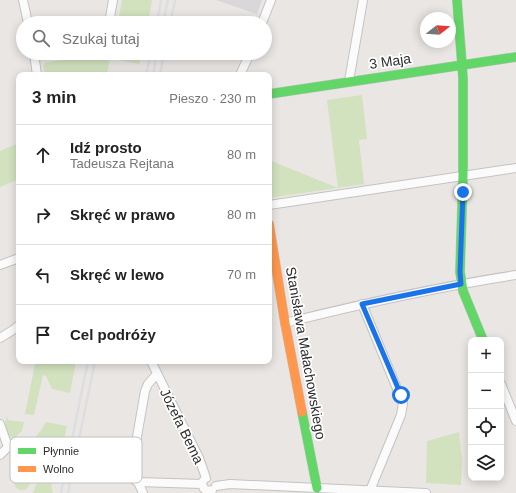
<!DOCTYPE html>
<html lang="pl">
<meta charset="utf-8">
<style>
:root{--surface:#fff;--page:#f2f2f2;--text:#222;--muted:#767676;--line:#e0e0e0}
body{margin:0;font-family:Arial,sans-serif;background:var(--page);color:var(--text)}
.controls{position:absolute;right:12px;bottom:12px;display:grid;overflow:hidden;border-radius:8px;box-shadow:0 2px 10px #0003}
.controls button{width:36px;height:36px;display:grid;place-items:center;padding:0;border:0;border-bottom:1px solid var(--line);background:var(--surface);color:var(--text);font:20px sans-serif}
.compass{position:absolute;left:420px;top:12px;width:36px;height:36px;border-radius:50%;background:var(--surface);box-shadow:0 2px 10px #0003;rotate:73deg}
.stop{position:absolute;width:12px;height:12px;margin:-9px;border:3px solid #1a73e8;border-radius:50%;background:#fff}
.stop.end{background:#1a73e8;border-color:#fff;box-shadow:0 1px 4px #0008}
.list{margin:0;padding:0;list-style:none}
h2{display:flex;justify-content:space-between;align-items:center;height:52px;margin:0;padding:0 16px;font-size:17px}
h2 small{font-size:13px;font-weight:400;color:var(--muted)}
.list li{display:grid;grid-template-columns:26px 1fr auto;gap:12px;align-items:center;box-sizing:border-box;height:60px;padding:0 16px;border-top:1px solid var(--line)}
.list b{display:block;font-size:15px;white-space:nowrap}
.list p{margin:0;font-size:13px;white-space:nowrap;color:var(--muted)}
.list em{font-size:13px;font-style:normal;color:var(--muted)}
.icon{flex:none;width:22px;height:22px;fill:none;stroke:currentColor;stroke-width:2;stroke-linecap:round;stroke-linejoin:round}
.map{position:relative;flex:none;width:516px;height:493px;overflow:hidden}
.search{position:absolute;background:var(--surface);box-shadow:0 2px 10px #0003;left:16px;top:16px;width:256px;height:44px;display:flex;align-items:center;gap:10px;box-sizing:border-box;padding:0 14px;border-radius:22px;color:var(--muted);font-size:15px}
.panel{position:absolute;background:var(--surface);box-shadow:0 2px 10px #0003;left:16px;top:72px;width:256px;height:292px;border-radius:8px}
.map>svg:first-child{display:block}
.industrial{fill:#d9d7da}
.green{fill:#d2e2bf}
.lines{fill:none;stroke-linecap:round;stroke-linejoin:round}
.street-casing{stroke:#c4c3c3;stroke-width:10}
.fast-casing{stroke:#c4c3c3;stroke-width:10}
.slow-casing{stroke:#c4c3c3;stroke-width:10}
.street{stroke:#fcfbfb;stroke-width:8}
.fast{stroke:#63d668;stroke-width:9}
.slow{stroke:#ff974d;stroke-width:9}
.rail{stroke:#dedee0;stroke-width:2.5}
.route{stroke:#1a73e8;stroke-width:5}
.labels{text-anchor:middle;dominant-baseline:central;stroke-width:3.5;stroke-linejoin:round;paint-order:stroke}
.street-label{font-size:14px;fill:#2c2c2c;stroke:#fff}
.key{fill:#fff;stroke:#c0c0c0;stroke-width:1}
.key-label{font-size:11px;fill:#2c2c2c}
</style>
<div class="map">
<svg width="516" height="493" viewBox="0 0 516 493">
<rect width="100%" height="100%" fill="#e9e6e3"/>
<!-- industrial -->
<path class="industrial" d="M 216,0 L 262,0 L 257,14 Z"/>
<!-- green -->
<g class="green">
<path d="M 122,0 L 152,0 L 148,23 L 118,23 Z"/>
<path d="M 97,53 L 142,53 L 139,64 L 110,58 L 107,75 L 45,75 L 43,66 L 45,63 Z"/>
<path d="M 362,95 L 367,139 L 359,140 L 364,184 L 269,198 L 269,160 L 338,188 L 327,100 Z"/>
<path d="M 19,143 L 19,179 L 0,187 L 0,151 Z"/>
<path d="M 17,352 L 19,352 L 19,361 L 76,361 L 70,393 L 52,389 L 46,376 L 43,375 L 34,415 L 25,414 L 35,364 L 16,360 Z"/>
<path d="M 7,416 L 8,420 L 24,422 L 22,431 L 13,439 C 4,434 4,425 7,416 Z"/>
<path d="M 46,422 L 67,426 C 64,440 63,455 58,470 C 55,480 49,479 53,493 L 33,493 L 37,482 L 35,473 L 18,461 L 15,450 C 29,445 39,435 46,422 Z"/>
<path d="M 459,432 L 462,460 L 461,485 L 426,483 L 427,441 Z"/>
<circle cx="22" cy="482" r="8"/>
</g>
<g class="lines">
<defs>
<g id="street">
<path d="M 23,0 L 28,23"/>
<path d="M 109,23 L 113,0"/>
<path d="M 262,23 L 271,0"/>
<path d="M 34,53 L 37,75"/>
<path d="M 34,56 L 46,53"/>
<path d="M 240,75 L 250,53"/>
<path d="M 349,81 L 363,0"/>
<path d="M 269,205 L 516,168"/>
<path d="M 0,265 L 19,258"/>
<path d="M 362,304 L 403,403 L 401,415 L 369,493"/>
<path d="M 285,323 C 361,304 438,287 516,275"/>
<path d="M 0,338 L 13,330 L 19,325"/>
<path d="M 151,361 L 199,458 L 206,478"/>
<path d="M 157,374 L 148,384 L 145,391 L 131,471 C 130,476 133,480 138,482 L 202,484"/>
<path d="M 501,384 L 516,421"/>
<path d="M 0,424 L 8,447 L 0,455"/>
<path d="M 203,481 L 202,484 L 204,489 L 209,491 L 212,490"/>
<path d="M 138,482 L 143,493"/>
<path d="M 216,486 L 230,484 L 426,493"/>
</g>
<g id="fast">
<path d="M 457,0 L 463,78 L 463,176 L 460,272 L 463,291 L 483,340"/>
<path d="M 269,94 L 516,57"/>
<path d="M 302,412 L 317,488"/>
</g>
<path id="slow" d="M 269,224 L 285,323 L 302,412"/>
</defs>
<!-- street casing -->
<use href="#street" class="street-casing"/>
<!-- fast casing -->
<use href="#fast" class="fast-casing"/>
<!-- slow casing -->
<use href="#slow" class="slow-casing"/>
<!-- street -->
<use href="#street" class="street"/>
<!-- fast -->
<use href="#fast" class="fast"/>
<!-- slow -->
<use href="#slow" class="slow"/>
<!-- rail -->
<g class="rail">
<path d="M 157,23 L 161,0"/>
<path d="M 163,23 L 168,0"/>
<path d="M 170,23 L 175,1"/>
<path d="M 146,75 L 151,53"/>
<path d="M 153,75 L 157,53"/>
<path d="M 160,75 L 164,53"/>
<path d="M 61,493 L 88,361"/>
<path d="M 68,493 L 95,361"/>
</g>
</g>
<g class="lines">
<!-- route -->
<path class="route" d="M 401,395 L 362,304 L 461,284 L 460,272 L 463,192"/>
</g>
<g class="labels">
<!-- street labels -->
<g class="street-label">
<text transform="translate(390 61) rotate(-8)">3 Maja</text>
<text transform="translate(306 353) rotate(80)">Stanisława Małachowskiego</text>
<text transform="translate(182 426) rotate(64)">Józefa Bema</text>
</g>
</g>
<!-- legend -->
<rect x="10" y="437" width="132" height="46" rx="6" class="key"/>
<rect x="18" y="448" width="18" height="6" fill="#63d668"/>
<rect x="18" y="466" width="18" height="6" fill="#ff974d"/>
<g class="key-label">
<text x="43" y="455">Płynnie</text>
<text x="43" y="473">Wolno</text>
</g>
</svg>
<div class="controls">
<button>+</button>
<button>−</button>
<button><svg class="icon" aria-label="locate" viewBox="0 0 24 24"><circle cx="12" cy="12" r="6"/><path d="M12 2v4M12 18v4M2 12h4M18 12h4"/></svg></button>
<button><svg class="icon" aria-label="layers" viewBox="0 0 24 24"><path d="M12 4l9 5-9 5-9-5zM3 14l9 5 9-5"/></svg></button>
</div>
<svg class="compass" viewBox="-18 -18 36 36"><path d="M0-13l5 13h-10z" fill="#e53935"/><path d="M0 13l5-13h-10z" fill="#767676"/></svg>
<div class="stop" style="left:401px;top:395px"></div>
<div class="stop end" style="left:463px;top:192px"></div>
<div class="search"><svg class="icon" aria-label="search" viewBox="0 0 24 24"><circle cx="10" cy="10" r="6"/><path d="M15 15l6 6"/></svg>Szukaj tutaj</div>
<section class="panel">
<h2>3 min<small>Pieszo · 230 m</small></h2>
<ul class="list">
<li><svg class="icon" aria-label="ahead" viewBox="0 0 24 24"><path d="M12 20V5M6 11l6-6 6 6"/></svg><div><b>Idź prosto</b><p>Tadeusza Rejtana</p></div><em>80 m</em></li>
<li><svg class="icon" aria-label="right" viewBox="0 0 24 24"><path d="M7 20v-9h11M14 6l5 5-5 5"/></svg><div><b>Skręć w prawo</b></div><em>80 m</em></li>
<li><svg class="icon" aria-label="left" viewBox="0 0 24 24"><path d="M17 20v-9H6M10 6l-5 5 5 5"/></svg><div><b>Skręć w lewo</b></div><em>70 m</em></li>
<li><svg class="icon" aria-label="arrive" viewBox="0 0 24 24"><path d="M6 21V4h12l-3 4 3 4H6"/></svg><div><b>Cel podróży</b></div></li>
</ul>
</section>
</div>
